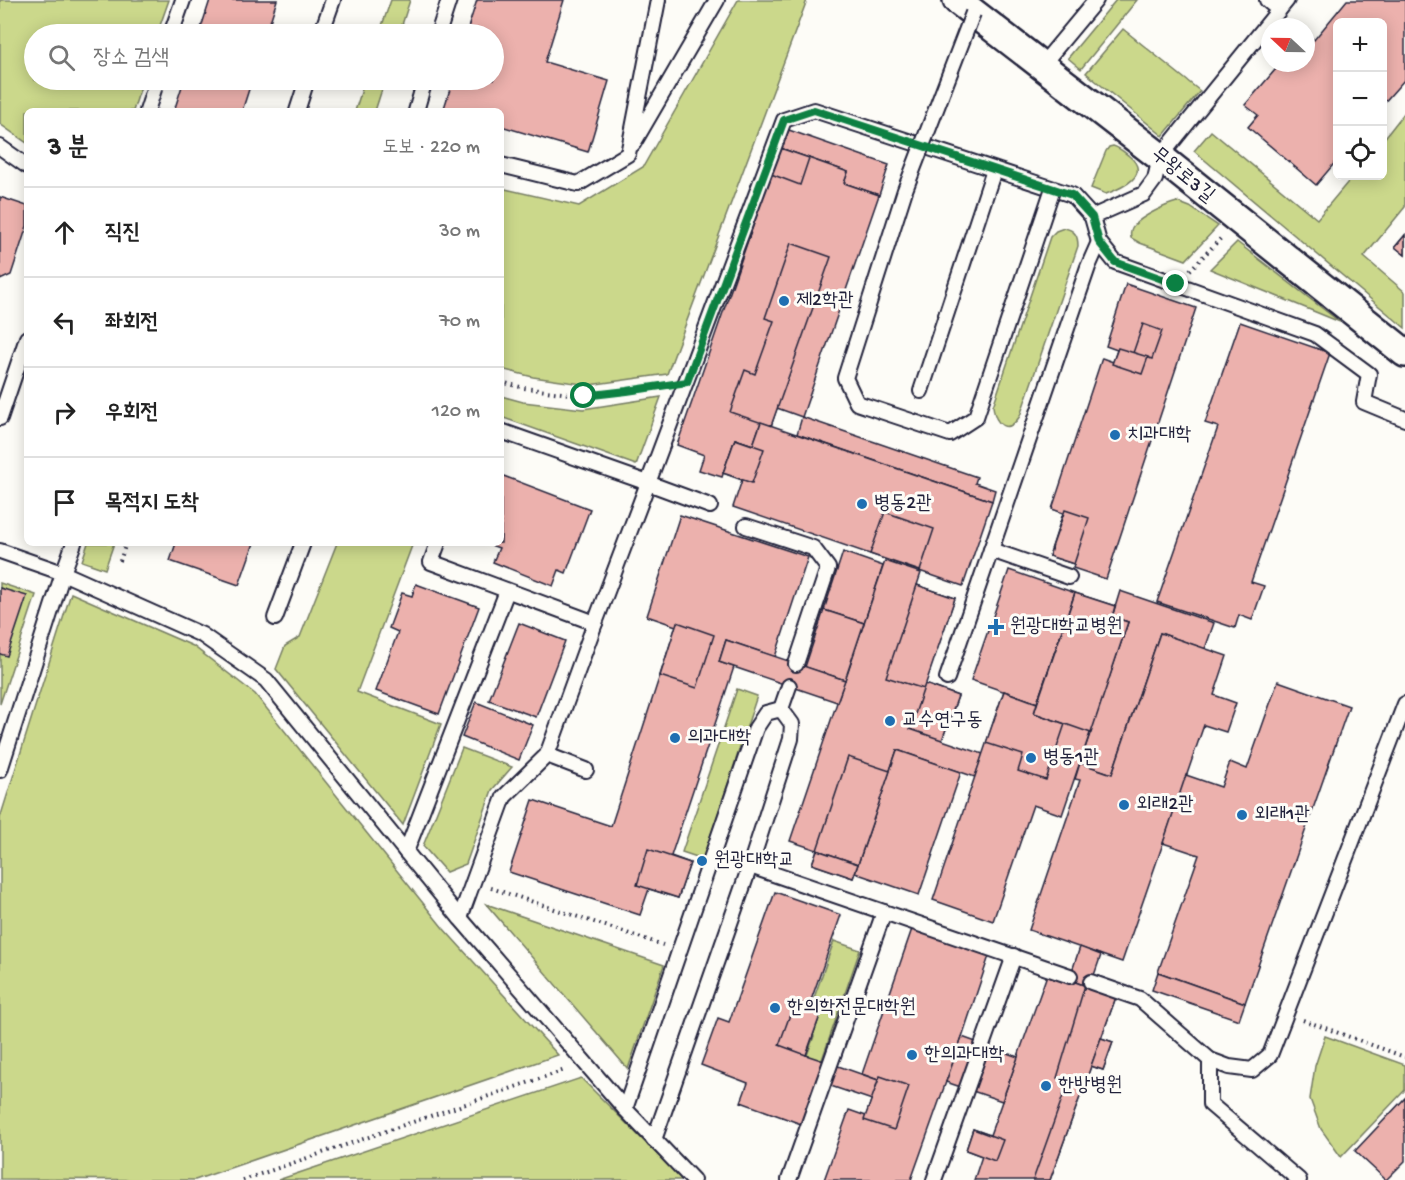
<!DOCTYPE html>
<html lang="ko">
<meta charset="utf-8">
<style>
:root{--surface:#fff;--page:#f2f2f2;--text:#222;--muted:#767676;--line:#e0e0e0}
body{margin:0;font-family:"Gochi Hand","Poor Story",sans-serif;background:var(--page);color:var(--text)}
.controls{position:absolute;right:18px;top:18px;display:grid;overflow:hidden;border-radius:9px;box-shadow:0 3px 15px #0003}
.controls button{width:54px;height:54px;display:grid;place-items:center;padding:0;border:0;border-bottom:2px solid var(--line);background:var(--surface);color:var(--text);font:30px sans-serif}
.compass{position:absolute;left:1261px;top:18px;width:54px;height:54px;border-radius:50%;background:var(--surface);box-shadow:0 3px 15px #0003;rotate:292deg}
.stop{position:absolute;width:18px;height:18px;margin:-14px;border:4px solid #0b8043;border-radius:50%;background:#fff}
.stop.end{background:#0b8043;border-color:#fff;box-shadow:0 2px 6px #0008}
.list{margin:0;padding:0;list-style:none}
h2{display:flex;justify-content:space-between;align-items:center;height:78px;margin:0;padding:0 24px;font-size:26px}
h2 small{font-size:20px;font-weight:400;color:var(--muted)}
.list li{display:grid;grid-template-columns:39px 1fr auto;gap:18px;align-items:center;box-sizing:border-box;height:90px;padding:0 24px;border-top:2px solid var(--line)}
.list b{display:block;font-size:22px;white-space:nowrap}
.list em{font-size:20px;font-style:normal;color:var(--muted)}
.icon{flex:none;width:33px;height:33px;fill:none;stroke:currentColor;stroke-width:2;stroke-linecap:round;stroke-linejoin:round}
.map{position:relative;flex:none;width:1405px;height:1180px;overflow:hidden}
.search{position:absolute;background:var(--surface);box-shadow:0 3px 15px #0003;left:24px;top:24px;width:480px;height:66px;display:flex;align-items:center;gap:15px;box-sizing:border-box;padding:0 21px;border-radius:33px;color:var(--muted);font-size:22px}
.panel{position:absolute;background:var(--surface);box-shadow:0 3px 15px #0003;left:24px;top:108px;width:480px;height:438px;border-radius:9px}
.map>svg:first-child{display:block}
.green{fill:#cbd88b;stroke:#767d63;stroke-width:1.5}
.building{fill:#ecb1ad;stroke:#22223b;stroke-width:1.5}
.lines{fill:none;stroke-linecap:round;stroke-linejoin:round}
.lane-casing{stroke:#22223b;stroke-width:18}
.street-casing{stroke:#22223b;stroke-width:32}
.path{stroke:#22223b;stroke-width:4;stroke-dasharray:1.5 4.5;stroke-linecap:butt}
.lane{stroke:#fdfcf7;stroke-width:14}
.street{stroke:#fdfcf7;stroke-width:27}
.lane-bridge-casing{stroke:#22223b;stroke-width:18;stroke-linecap:butt}
.lane-bridge{stroke:#fdfcf7;stroke-width:14}
.route{stroke:#0b8043;stroke-width:8}
.poi-dot{fill:#1f6fb2;stroke:#fdfcf7;stroke-width:2}
.labels{text-anchor:middle;dominant-baseline:central;stroke-width:6;stroke-linejoin:round;paint-order:stroke}
.street-label{font-size:20px;fill:#22223b;stroke:#fdfcf7}
.poi-label{font-size:20px;fill:#22223b;stroke:#fdfcf7;text-anchor:start}
</style>
<div class="map">
<svg width="1405" height="1180" viewBox="0 0 1405 1180">
<rect width="100%" height="100%" fill="#fdfcf7"/>
<filter id="ink" filterUnits="userSpaceOnUse"><feTurbulence type="fractalNoise" baseFrequency=".0167" numOctaves="2"/><feDisplacementMap in="SourceGraphic" scale="12" xChannelSelector="R" yChannelSelector="G"/><feConvolveMatrix kernelMatrix="1 2 1 2 8 2 1 2 1" color-interpolation-filters="sRGB"/></filter>
<g filter="url(#ink)">
<!-- green -->
<g class="green">
<path d="M 0,0 L 169,0 L 157,34 L 34,34 L 34,80 L 143,80 L 133,111 L 27,111 L 27,143 L 0,124 Z"/>
<path d="M 391,0 L 410,0 L 399,34 L 379,34 Z"/>
<path d="M 738,0 L 807,0 L 667,374 L 589,385 L 533,377 L 501,369 L 501,188 L 579,206 L 643,167 Z"/>
<path d="M 1116,0 L 1137,0 L 1081,69 L 1068,58 Z"/>
<path d="M 1123,29 L 1200,91 L 1163,136 L 1086,73 Z"/>
<path d="M 365,80 L 385,80 L 375,111 L 355,111 Z"/>
<path d="M 1405,112 L 1405,207 L 1364,257 L 1405,292 L 1405,328 L 1194,151 L 1211,131 L 1317,219 L 1353,176 L 1382,176 L 1383,140 Z"/>
<path d="M 1113,146 C 1120,148 1124,152 1129,156 C 1152,175 1122,188 1106,194 L 1091,188 L 1106,151 L 1109,147 Z"/>
<path d="M 1177,202 L 1190,207 L 1218,226 L 1186,260 L 1140,243 L 1131,238 C 1130,233 1130,229 1134,225 C 1143,216 1165,205 1177,202 Z"/>
<path d="M 1064,228 C 1075,230 1078,236 1078,246 L 1020,416 C 1007,436 995,424 993,406 L 1050,237 L 1056,231 Z"/>
<path d="M 1237,242 L 1340,322 L 1210,269 Z"/>
<path d="M 501,396 L 523,402 L 583,409 L 661,397 L 636,465 L 501,417 Z"/>
<path d="M 88,543 L 114,543 L 105,569 L 82,561 Z"/>
<path d="M 337,543 L 413,543 L 357,692 L 441,724 L 403,825 L 276,669 L 285,646 L 300,637 Z"/>
<path d="M 0,583 L 36,595 L 0,704 Z"/>
<path d="M 71,593 L 193,646 L 255,694 L 443,928 L 558,1055 L 195,1180 L 0,1179 L 0,818 Z"/>
<path d="M 737,689 L 757,696 L 703,859 L 682,852 Z"/>
<path d="M 462,748 L 512,767 L 492,790 L 466,864 L 446,872 L 423,846 Z"/>
<path d="M 486,904 L 664,965 L 628,1069 Z"/>
<path d="M 834,941 L 860,950 L 817,1074 L 802,1069 L 814,1036 L 802,1032 Z"/>
<path d="M 1325,1036 L 1405,1065 L 1405,1090 L 1341,1157 L 1321,1129 L 1310,1099 L 1315,1066 Z"/>
<path d="M 581,1078 L 683,1180 L 278,1180 Z"/>
</g>
<!-- building -->
<g class="building">
<path d="M 210,0 L 277,0 L 266,34 L 199,34 Z"/>
<path d="M 477,0 L 564,0 L 545,62 L 609,81 L 588,152 L 501,126 L 501,111 L 452,111 L 444,108 L 453,80 L 494,80 L 494,34 L 466,34 Z"/>
<path d="M 1347,0 L 1405,0 L 1405,79 L 1382,105 L 1382,22 L 1338,22 L 1338,159 L 1316,185 L 1248,127 L 1258,115 L 1245,105 L 1281,63 L 1306,63 L 1306,33 L 1314,40 Z"/>
<path d="M 184,80 L 252,80 L 242,111 L 174,111 Z"/>
<path d="M 786,129 L 889,165 L 879,195 L 844,183 L 848,172 L 780,148 Z"/>
<path d="M 780,148 L 848,172 L 844,183 L 879,195 L 802,417 L 777,408 L 771,426 L 761,422 L 753,445 L 735,439 L 722,477 L 699,470 L 704,455 L 677,445 Z"/>
<path d="M 780,148 L 809,158 L 800,185 L 771,174 Z"/>
<path d="M 0,197 L 27,206 L 27,226 L 11,275 L 0,280 Z"/>
<path d="M 1405,235 L 1405,255 L 1395,247 Z"/>
<path d="M 1405,235 L 1405,255 L 1395,247 Z"/>
<path d="M 791,243 L 831,257 L 771,426 L 730,412 L 745,370 L 755,374 L 774,321 L 765,318 Z"/>
<path d="M 1126,284 L 1196,308 L 1106,579 L 1073,568 L 1074,564 L 1049,556 L 1063,513 L 1052,509 L 1102,358 L 1113,362 L 1117,350 L 1106,346 Z"/>
<path d="M 1240,322 L 1330,353 L 1251,582 L 1264,586 L 1252,620 L 1239,615 L 1235,628 L 1157,602 L 1218,427 L 1205,423 Z"/>
<path d="M 1143,324 L 1162,331 L 1152,359 L 1133,353 Z"/>
<path d="M 1118,348 L 1148,357 L 1142,374 L 1112,364 Z"/>
<path d="M 802,417 L 977,477 L 975,483 L 995,490 L 992,501 L 797,434 Z"/>
<path d="M 761,422 L 992,501 L 963,586 L 733,507 L 742,480 L 723,473 L 735,439 L 753,445 Z"/>
<path d="M 735,439 L 764,449 L 752,483 L 723,473 Z"/>
<path d="M 501,475 L 590,509 L 566,573 L 559,570 L 553,586 L 493,562 L 499,548 L 485,543 L 501,543 Z"/>
<path d="M 1065,510 L 1089,518 L 1074,564 L 1049,556 Z"/>
<path d="M 885,512 L 934,529 L 920,571 L 870,554 Z"/>
<path d="M 680,515 L 808,557 L 775,657 L 726,640 L 719,662 L 734,667 L 671,856 L 690,863 L 678,898 L 649,889 L 640,915 L 509,872 L 533,800 L 611,826 L 676,626 L 647,616 Z"/>
<path d="M 176,543 L 254,543 L 239,585 L 170,561 Z"/>
<path d="M 843,552 L 883,566 L 864,623 L 824,610 Z"/>
<path d="M 885,561 L 921,573 L 917,585 L 955,598 L 925,684 L 958,696 L 942,740 L 983,754 L 975,777 L 897,750 L 853,878 L 812,864 L 817,850 L 790,841 Z"/>
<path d="M 1009,570 L 1075,593 L 1037,703 L 971,680 Z"/>
<path d="M 416,584 L 479,607 L 439,714 L 376,691 L 398,632 L 389,628 L 402,593 L 412,596 Z"/>
<path d="M 917,585 L 955,598 L 924,689 L 886,677 Z"/>
<path d="M 0,588 L 27,596 L 7,656 L 0,654 Z"/>
<path d="M 1120,591 L 1214,623 L 1205,649 L 1160,633 L 1112,774 L 1080,763 L 1128,622 L 1112,617 Z"/>
<path d="M 1075,593 L 1115,606 L 1112,617 L 1128,622 L 1062,815 L 1033,805 L 993,921 L 933,900 L 1004,691 L 1037,703 Z"/>
<path d="M 1075,593 L 1115,606 L 1112,617 L 1128,622 L 1091,733 L 1034,713 Z"/>
<path d="M 824,610 L 864,623 L 845,680 L 805,667 Z"/>
<path d="M 677,622 L 714,635 L 697,688 L 660,676 Z"/>
<path d="M 519,623 L 565,641 L 536,717 L 489,700 Z"/>
<path d="M 1160,633 L 1227,656 L 1214,695 L 1236,703 L 1226,732 L 1204,725 L 1122,962 L 1029,930 L 1080,780 L 1075,779 L 1080,763 L 1112,774 Z"/>
<path d="M 726,640 L 845,680 L 837,702 L 719,662 Z"/>
<path d="M 1278,681 L 1349,706 L 1245,1003 L 1158,972 L 1199,855 L 1163,843 L 1186,775 L 1221,787 L 1230,762 L 1247,769 Z"/>
<path d="M 925,684 L 958,696 L 942,740 L 910,729 Z"/>
<path d="M 1004,691 L 1037,703 L 1034,713 L 1065,724 L 1046,780 L 1018,771 L 1023,755 L 986,743 Z"/>
<path d="M 476,702 L 533,725 L 519,760 L 462,737 Z"/>
<path d="M 897,750 L 961,772 L 919,895 L 855,873 Z"/>
<path d="M 848,757 L 890,771 L 858,864 L 817,850 Z"/>
<path d="M 648,849 L 690,863 L 678,898 L 637,885 Z"/>
<path d="M 817,850 L 858,864 L 853,878 L 812,864 Z"/>
<path d="M 775,892 L 841,915 L 809,1006 L 822,1010 L 806,1055 L 824,1061 L 801,1124 L 741,1102 L 748,1083 L 701,1065 L 718,1018 L 729,1022 Z"/>
<path d="M 913,926 L 990,953 L 962,1037 L 911,1180 L 824,1180 L 849,1110 L 866,1116 L 878,1080 L 862,1074 Z"/>
<path d="M 1080,947 L 1101,955 L 1090,987 L 1069,980 Z"/>
<path d="M 1048,972 L 1116,997 L 1101,1038 L 1113,1042 L 1103,1070 L 1091,1066 L 1050,1180 L 974,1180 L 982,1156 L 966,1150 L 973,1129 L 990,1135 Z"/>
<path d="M 1158,972 L 1245,1003 L 1239,1020 L 1152,990 Z"/>
<path d="M 1085,985 L 1116,997 L 1050,1180 L 1033,1180 L 1068,1082 L 1057,1078 Z"/>
<path d="M 795,1001 L 822,1010 L 806,1055 L 779,1045 Z"/>
<path d="M 962,1037 L 1018,1057 L 1002,1101 L 946,1082 Z"/>
<path d="M 1101,1038 L 1113,1042 L 1103,1070 L 1091,1066 Z"/>
<path d="M 824,1061 L 878,1080 L 872,1100 L 816,1081 Z"/>
<path d="M 880,1076 L 909,1086 L 894,1130 L 864,1120 Z"/>
<path d="M 1405,1098 L 1405,1161 L 1386,1180 L 1355,1151 Z"/>
<path d="M 973,1129 L 1003,1140 L 995,1161 L 966,1150 Z"/>
</g>
<g class="lines">
<defs>
<g id="lane">
<path d="M 1267,0 L 1279,10"/>
<path d="M 171,34 L 183,0"/>
<path d="M 321,34 L 333,0"/>
<path d="M 438,34 L 449,0"/>
<path d="M 1042,65 L 1096,0"/>
<path d="M 147,111 L 157,80"/>
<path d="M 297,111 L 307,80"/>
<path d="M 416,111 L 425,80"/>
<path d="M 633,144 L 717,0"/>
<path d="M 0,147 L 27,166"/>
<path d="M 501,165 L 578,184 L 628,154 L 658,0"/>
<path d="M 1092,217 L 1144,194 L 1155,179 L 1160,157 L 1287,0"/>
<path d="M 921,391 L 994,170"/>
<path d="M 0,418 L 27,338"/>
<path d="M 501,431 L 648,483 L 784,120 L 814,110 L 1072,195 L 1092,217 L 1099,242 L 1115,262 L 1315,334 L 1369,374 L 1364,402 L 1405,419"/>
<path d="M 746,526 L 813,548 L 828,568 L 796,664"/>
<path d="M 438,543 L 431,562 L 595,623"/>
<path d="M 991,550 L 1069,577"/>
<path d="M 0,551 L 63,573 L 202,635 L 266,680 L 460,918 L 625,1109 L 693,1180"/>
<path d="M 275,618 L 303,543"/>
<path d="M 947,678 L 1088,267 L 1099,242"/>
<path d="M 781,709 L 789,686"/>
<path d="M 547,755 L 586,770"/>
<path d="M 0,770 L 63,573 L 74,543"/>
<path d="M 406,852 L 507,591"/>
<path d="M 750,866 L 1070,976"/>
<path d="M 460,918 L 504,797 L 547,755 L 595,623 L 648,483 L 710,506"/>
<path d="M 1091,982 L 1140,999 L 1210,1060 L 1210,1104 L 1299,1180"/>
<path d="M 1210,1060 L 1229,1067 L 1252,1070 L 1270,1055 L 1405,704"/>
<path d="M 625,1109 L 756,728 L 766,713 L 781,709 L 792,724 L 791,739 L 750,866 L 654,1140"/>
<path d="M 789,1180 L 884,912"/>
<path d="M 934,1180 L 1014,956"/>
</g>
<path id="street" d="M 957,0 L 1160,157 L 1405,353"/>
</defs>
<!-- lane casing -->
<use href="#lane" class="lane-casing"/>
<!-- street casing -->
<use href="#street" class="street-casing"/>
<!-- path -->
<g class="path">
<path d="M 1190,270 L 1222,237"/>
<path d="M 501,382 L 524,388 L 584,396 L 663,386"/>
<path d="M 120,561 L 126,543"/>
<path d="M 491,888 L 663,945"/>
<path d="M 1303,1020 L 1405,1057"/>
<path d="M 243,1180 L 565,1070"/>
</g>
<!-- lane -->
<use href="#lane" class="lane"/>
<!-- street -->
<use href="#street" class="street"/>
<defs>
<path id="lane-bridge" d="M 973,13 L 905,190 L 845,378 L 857,403 L 950,434 L 976,417 L 1053,188"/>
</defs>
<!-- lane-bridge casing -->
<use href="#lane-bridge" class="lane-bridge-casing"/>
<!-- lane-bridge -->
<use href="#lane-bridge" class="lane-bridge"/>
</g>
</g>
<g class="lines" filter="url(#ink)">
<!-- route -->
<path class="route" d="M 584,396 L 627,391 L 687,382 L 784,120 L 814,110 L 1072,195 L 1092,217 L 1099,242 L 1115,262 L 1176,284"/>
</g>
<!-- markers -->
<g class="poi-dot">
<circle cx="784" cy="301" r="6"/>
<circle cx="1115" cy="435" r="6"/>
<circle cx="862" cy="504" r="6"/>
<path d="M993 618h6v6h6v6h-6v6h-6v-6h-6v-6h6z"/>
<circle cx="890" cy="721" r="6"/>
<circle cx="675" cy="738" r="6"/>
<circle cx="1031" cy="758" r="6"/>
<circle cx="1124" cy="805" r="6"/>
<circle cx="1242" cy="815" r="6"/>
<circle cx="702" cy="861" r="6"/>
<circle cx="775" cy="1008" r="6"/>
<circle cx="912" cy="1055" r="6"/>
<circle cx="1046" cy="1086" r="6"/>
</g>
<g class="labels">
<!-- street labels -->
<g class="street-label">
<text transform="translate(1182 176) rotate(39)">무왕로3길</text>
</g>
<!-- poi labels -->
<g class="poi-label">
<text x="796" y="301">제2학관</text>
<text x="1127" y="435">치과대학</text>
<text x="874" y="504">병동2관</text>
<text x="1010" y="627">원광대학교병원</text>
<text x="902" y="721">교수연구동</text>
<text x="687" y="738">의과대학</text>
<text x="1043" y="758">병동1관</text>
<text x="1136" y="805">외래2관</text>
<text x="1254" y="815">외래1관</text>
<text x="714" y="861">원광대학교</text>
<text x="787" y="1008">한의학전문대학원</text>
<text x="924" y="1055">한의과대학</text>
<text x="1058" y="1086">한방병원</text>
</g>
</g>
</svg>
<div class="controls">
<button>+</button>
<button>−</button>
<button><svg class="icon" aria-label="locate" viewBox="0 0 24 24"><circle cx="12" cy="12" r="6"/><path d="M12 2v4M12 18v4M2 12h4M18 12h4"/></svg></button>
</div>
<svg class="compass" viewBox="-18 -18 36 36"><path d="M0-13l5 13h-10z" fill="#e53935"/><path d="M0 13l5-13h-10z" fill="#767676"/></svg>
<div class="stop" style="left:584px;top:396px"></div>
<div class="stop end" style="left:1176px;top:284px"></div>
<div class="search"><svg class="icon" aria-label="search" viewBox="0 0 24 24"><circle cx="10" cy="10" r="6"/><path d="M15 15l6 6"/></svg>장소 검색</div>
<section class="panel">
<h2>3 분<small>도보 · 220 m</small></h2>
<ul class="list">
<li><svg class="icon" aria-label="ahead" viewBox="0 0 24 24"><path d="M12 20V5M6 11l6-6 6 6"/></svg><div><b>직진</b></div><em>30 m</em></li>
<li><svg class="icon" aria-label="left" viewBox="0 0 24 24"><path d="M17 20v-9H6M10 6l-5 5 5 5"/></svg><div><b>좌회전</b></div><em>70 m</em></li>
<li><svg class="icon" aria-label="right" viewBox="0 0 24 24"><path d="M7 20v-9h11M14 6l5 5-5 5"/></svg><div><b>우회전</b></div><em>120 m</em></li>
<li><svg class="icon" aria-label="arrive" viewBox="0 0 24 24"><path d="M6 21V4h12l-3 4 3 4H6"/></svg><div><b>목적지 도착</b></div></li>
</ul>
</section>
</div>
